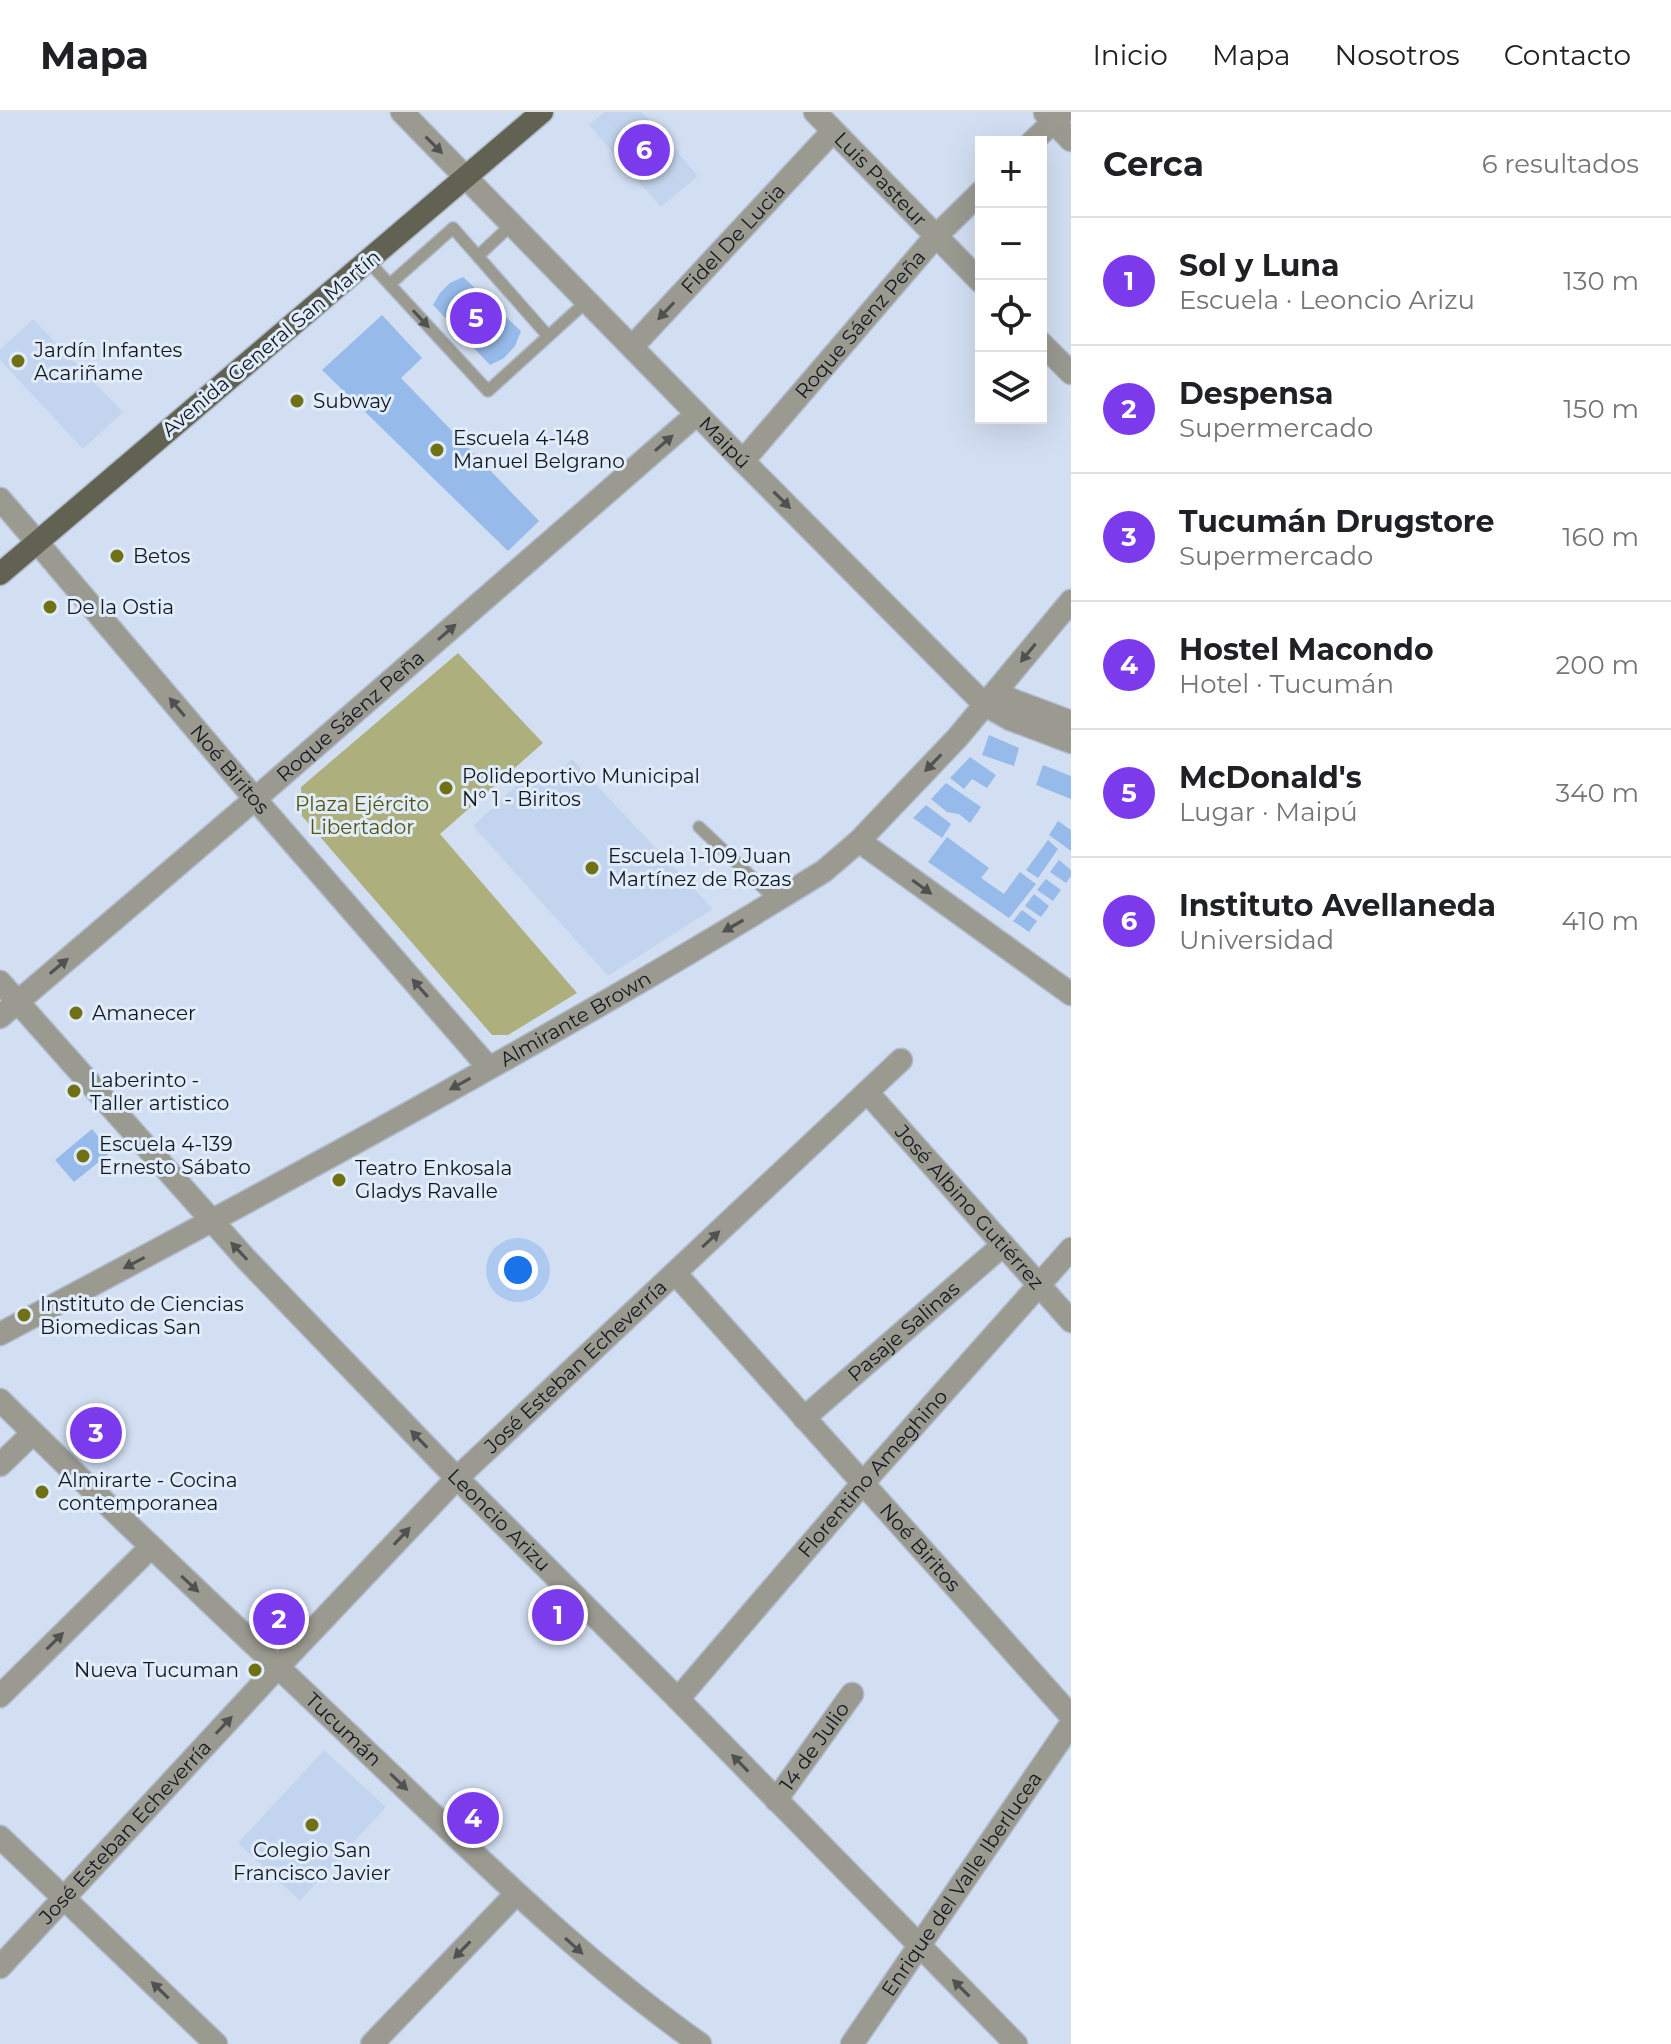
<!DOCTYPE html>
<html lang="es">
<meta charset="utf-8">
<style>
:root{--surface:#fff;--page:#f2f2f2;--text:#202124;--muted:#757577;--line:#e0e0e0;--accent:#7c3aed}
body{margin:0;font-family:Montserrat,sans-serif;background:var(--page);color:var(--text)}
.controls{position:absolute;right:24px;top:24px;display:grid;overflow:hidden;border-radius:0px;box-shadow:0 8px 32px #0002}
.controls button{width:72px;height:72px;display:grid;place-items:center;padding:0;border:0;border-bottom:2px solid var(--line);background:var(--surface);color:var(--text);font:40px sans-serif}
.you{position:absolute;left:518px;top:1158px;width:28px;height:28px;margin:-20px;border:6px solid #fff;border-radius:50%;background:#1a73e8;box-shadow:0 0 0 12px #1a73e833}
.badge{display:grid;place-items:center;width:52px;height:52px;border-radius:50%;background:var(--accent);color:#fff;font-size:26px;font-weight:700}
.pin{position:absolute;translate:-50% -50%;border:4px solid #fff;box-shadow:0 2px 8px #0006}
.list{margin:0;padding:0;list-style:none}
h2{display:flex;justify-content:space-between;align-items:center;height:104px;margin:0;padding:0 32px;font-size:34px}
h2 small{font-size:26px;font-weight:400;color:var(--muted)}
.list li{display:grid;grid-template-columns:52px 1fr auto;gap:24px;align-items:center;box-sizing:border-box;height:128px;padding:0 32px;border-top:2px solid var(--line)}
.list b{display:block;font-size:30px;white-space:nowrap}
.list p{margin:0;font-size:26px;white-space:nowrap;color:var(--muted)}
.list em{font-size:26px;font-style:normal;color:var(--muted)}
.icon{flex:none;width:44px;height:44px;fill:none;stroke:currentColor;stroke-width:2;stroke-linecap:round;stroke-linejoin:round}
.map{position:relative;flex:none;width:1071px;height:1932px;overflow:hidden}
header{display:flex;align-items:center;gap:48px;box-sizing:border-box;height:112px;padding:0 40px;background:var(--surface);border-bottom:2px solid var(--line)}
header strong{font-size:38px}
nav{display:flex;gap:44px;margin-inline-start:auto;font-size:28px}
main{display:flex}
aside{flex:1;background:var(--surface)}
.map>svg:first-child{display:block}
.built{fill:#c3d5ee}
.green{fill:#adaf7d}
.building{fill:#96bae9}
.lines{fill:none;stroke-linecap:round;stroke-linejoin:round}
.service-casing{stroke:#b0bbcc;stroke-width:14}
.minor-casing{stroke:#b0bbcc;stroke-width:25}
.tertiary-casing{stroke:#b0bbcc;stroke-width:25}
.primary-casing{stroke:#b0bbcc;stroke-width:25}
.service{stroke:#9a9a91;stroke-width:11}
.minor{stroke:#9a9a91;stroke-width:22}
.tertiary{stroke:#9a9a91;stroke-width:22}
.primary{stroke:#616252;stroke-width:22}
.oneway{fill:#505252}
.poi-dot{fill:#707115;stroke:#e1ecfb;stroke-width:3}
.labels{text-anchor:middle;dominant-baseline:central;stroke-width:6;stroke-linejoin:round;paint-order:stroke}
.street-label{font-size:20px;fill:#13181e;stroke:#e1ecfb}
.poi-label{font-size:20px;fill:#13181e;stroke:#e1ecfb;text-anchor:start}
.park-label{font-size:20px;fill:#52530e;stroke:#e1ecfb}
</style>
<header>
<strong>Mapa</strong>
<nav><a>Inicio</a><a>Mapa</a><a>Nosotros</a><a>Contacto</a></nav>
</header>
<main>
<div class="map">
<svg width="1071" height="1932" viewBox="0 0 1071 1932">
<rect width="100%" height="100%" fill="#d2dff2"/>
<!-- built -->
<g class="built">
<path d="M 604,0 L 642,0 L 698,64 L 661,95 L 589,13 Z"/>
<path d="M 33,207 L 123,300 L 83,337 L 0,248 L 0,238 Z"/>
<path d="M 572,647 L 713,797 L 608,864 L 473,714 L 531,660 L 546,674 Z"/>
<path d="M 324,1638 L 386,1695 L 300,1789 L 238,1731 Z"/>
</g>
<!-- green -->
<path class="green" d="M 458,541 L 543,631 L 440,722 L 577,881 L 508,923 L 492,923 L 302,704 L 301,675 Z"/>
<!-- building -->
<g class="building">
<path d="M 463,165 L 521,219 L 515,234 L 504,246 L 490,253 L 433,193 L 440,181 L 450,171 Z"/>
<path d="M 382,203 L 422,246 L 401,266 L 539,409 L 508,439 L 322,258 Z"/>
<path d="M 989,623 L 1019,636 L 1014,654 L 982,643 Z"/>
<path d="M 970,645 L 996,663 L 987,676 L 972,667 L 964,677 L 950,666 Z"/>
<path d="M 1043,653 L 1071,664 L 1071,687 L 1036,673 Z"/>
<path d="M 946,671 L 981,695 L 970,711 L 959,702 L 947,700 L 931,687 Z"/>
<path d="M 926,693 L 951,712 L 942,726 L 913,706 Z"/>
<path d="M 1058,709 L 1071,718 L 1071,739 L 1049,723 Z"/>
<path d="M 947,725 L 989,756 L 981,766 L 1004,782 L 1020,760 L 1036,772 L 1009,806 L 928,750 Z"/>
<path d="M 1048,728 L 1058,737 L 1038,766 L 1026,758 Z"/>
<path d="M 1059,748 L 1071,758 L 1071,764 L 1066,771 L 1050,760 Z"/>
<path d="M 1046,767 L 1061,778 L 1053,789 L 1037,778 Z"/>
<path d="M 1034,782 L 1049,794 L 1041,805 L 1025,794 Z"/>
<path d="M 1022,798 L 1037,809 L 1029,820 L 1013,809 Z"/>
<path d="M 92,1017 L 111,1040 L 74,1070 L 55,1048 Z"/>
</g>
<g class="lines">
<defs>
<g id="service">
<path d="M 478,144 L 512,112"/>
<path d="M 368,149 L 488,279 L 587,189"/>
<path d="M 390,172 L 453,116 L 548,224"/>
<path d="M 699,715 L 776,788"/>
</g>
<g id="minor">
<path id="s1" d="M 815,0 L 981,170"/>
<path d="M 1045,1 L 1071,28"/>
<path d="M 1032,30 L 1064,0"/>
<path d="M 1041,231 L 1071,261"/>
<path id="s2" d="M 632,235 L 833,19"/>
<path id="s3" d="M 743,349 L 936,124 L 981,80"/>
<path id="s4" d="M 37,430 L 255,687 L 489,956"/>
<path d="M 997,580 L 1012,588 L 1071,610"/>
<path d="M 985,593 L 1010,607 L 1071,630"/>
<path id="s5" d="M 0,905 L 255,687 L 697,302"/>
<path id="s6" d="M 867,980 L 1071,1209"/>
<path id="s7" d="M 675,1161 L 1071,1604"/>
<path id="s8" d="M 804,1306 L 1003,1133"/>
<path d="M 0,1584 L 151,1435"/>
<path id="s9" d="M 678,1587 L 863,1371 L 1071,1137"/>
<path id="s10" d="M 776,1688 L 852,1582"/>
<path d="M 0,1725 L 216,1932"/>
<path id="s11" d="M 0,1855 L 278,1555 L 457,1366 L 901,948"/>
<path d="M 372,1932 L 516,1782"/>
<path id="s12" d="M 852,1932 L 1071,1612"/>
</g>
<g id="tertiary">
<path id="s13" d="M 402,0 L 743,349 L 985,593"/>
<path d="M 0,387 L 37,430"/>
<path d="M 859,729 L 1071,882"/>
<path id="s14" d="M 0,870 L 246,1147 L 446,1355 L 678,1587 L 1016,1932"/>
<path id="s15" d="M 0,1222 C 278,1074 556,925 824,759 L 859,729 L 958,625 L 1071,489"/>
<path id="s16" d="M 0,1288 C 119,1406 242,1520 363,1636 C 472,1739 577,1845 700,1932"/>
<path d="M 0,1353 L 33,1321"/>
</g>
<path id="primary" d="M 0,462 L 542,0"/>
</defs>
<!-- service casing -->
<use href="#service" class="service-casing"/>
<!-- minor casing -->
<use href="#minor" class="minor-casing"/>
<!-- tertiary casing -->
<use href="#tertiary" class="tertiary-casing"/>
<!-- primary casing -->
<use href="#primary" class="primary-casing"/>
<!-- service -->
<use href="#service" class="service"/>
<!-- minor -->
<use href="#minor" class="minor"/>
<!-- tertiary -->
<use href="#tertiary" class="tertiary"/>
<!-- primary -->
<use href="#primary" class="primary"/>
</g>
<!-- one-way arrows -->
<defs><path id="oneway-solid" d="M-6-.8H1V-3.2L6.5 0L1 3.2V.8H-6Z" transform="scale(2)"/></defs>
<g class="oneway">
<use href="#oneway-solid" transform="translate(434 33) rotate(45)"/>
<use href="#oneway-solid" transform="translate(666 199) rotate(133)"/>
<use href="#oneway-solid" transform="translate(421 207) rotate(47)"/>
<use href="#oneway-solid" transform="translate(664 331) rotate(-41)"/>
<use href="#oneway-solid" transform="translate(782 388) rotate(45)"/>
<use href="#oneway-solid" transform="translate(447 520) rotate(-41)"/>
<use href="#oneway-solid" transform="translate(1028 541) rotate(129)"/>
<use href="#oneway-solid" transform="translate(177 595) rotate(-130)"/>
<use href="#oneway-solid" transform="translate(933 651) rotate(134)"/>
<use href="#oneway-solid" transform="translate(922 775) rotate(36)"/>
<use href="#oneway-solid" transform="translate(733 814) rotate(150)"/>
<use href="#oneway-solid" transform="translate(59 854) rotate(-40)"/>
<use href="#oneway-solid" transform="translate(420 876) rotate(-131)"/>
<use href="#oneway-solid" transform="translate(460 972) rotate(151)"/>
<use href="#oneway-solid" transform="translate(711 1127) rotate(-43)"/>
<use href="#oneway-solid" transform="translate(239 1139) rotate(-133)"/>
<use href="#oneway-solid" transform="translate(134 1151) rotate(152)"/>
<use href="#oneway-solid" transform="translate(419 1327) rotate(-134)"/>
<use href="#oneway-solid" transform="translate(402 1424) rotate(-47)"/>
<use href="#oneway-solid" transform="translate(190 1472) rotate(43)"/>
<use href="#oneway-solid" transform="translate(55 1529) rotate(-45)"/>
<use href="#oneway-solid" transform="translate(224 1613) rotate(-47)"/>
<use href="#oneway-solid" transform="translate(740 1651) rotate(-134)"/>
<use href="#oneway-solid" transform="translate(399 1670) rotate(44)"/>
<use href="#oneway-solid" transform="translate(574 1834) rotate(42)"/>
<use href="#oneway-solid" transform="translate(462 1838) rotate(134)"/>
<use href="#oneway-solid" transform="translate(961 1876) rotate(-135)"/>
<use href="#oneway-solid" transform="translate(160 1878) rotate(-136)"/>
</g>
<!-- markers -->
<g class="poi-dot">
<circle cx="18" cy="249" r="8"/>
<circle cx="297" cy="289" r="8"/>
<circle cx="437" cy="338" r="8"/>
<circle cx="117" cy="444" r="8"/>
<circle cx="50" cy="495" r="8"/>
<circle cx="446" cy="676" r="8"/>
<circle cx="592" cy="756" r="8"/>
<circle cx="76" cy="901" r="8"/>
<circle cx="74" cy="979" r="8"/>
<circle cx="83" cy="1044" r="8"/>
<circle cx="339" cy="1068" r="8"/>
<circle cx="24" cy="1203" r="8"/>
<circle cx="42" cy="1380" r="8"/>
<circle cx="255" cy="1558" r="8"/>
<circle cx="312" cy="1713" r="8"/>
</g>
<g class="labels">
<!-- street labels -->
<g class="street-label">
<text stroke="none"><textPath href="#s1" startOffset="94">Luis Pasteur</textPath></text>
<text stroke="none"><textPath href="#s2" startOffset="148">Fidel De Lucia</textPath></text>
<text stroke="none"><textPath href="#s3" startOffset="180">Roque Sáenz Peña</textPath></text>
<text transform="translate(271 231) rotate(-40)">Avenida General San Martín</text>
<text stroke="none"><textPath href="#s13" startOffset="462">Maipú</textPath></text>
<text stroke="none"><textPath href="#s5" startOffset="462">Roque Sáenz Peña</textPath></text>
<text stroke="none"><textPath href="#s4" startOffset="298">Noé Biritos</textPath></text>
<text stroke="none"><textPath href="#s15" startOffset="656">Almirante Brown</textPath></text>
<text stroke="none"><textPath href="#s6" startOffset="154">José Albino Gutiérrez</textPath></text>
<text stroke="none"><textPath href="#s8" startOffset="132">Pasaje Salinas</textPath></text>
<text stroke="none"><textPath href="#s11" startOffset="832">José Esteban Echeverría</textPath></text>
<text stroke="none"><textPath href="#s9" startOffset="298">Florentino Ameghino</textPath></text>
<text stroke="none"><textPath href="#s14" startOffset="734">Leoncio Arizu</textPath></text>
<text stroke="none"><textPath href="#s7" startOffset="368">Noé Biritos</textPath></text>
<text stroke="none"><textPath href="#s16" startOffset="476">Tucumán</textPath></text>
<text stroke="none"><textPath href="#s10" startOffset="66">14 de Julio</textPath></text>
<text stroke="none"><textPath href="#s11" startOffset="184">José Esteban Echeverría</textPath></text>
<text stroke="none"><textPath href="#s12" startOffset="194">Enrique del Valle Iberlucea</textPath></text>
</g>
<!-- poi labels -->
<g class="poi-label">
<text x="34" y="238">Jardín Infantes<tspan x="34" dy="23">Acariñame</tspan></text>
<text x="313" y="289">Subway</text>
<text x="453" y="326">Escuela 4-148<tspan x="453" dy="23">Manuel Belgrano</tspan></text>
<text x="133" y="444">Betos</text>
<text x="66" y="495">De la Ostia</text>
<text x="462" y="664">Polideportivo Municipal<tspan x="462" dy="23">N° 1 - Biritos</tspan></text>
<text x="608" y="744">Escuela 1-109 Juan<tspan x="608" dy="23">Martínez de Rozas</tspan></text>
<text x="92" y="901">Amanecer</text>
<text x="90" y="968">Laberinto -<tspan x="90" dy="23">Taller artistico</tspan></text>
<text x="99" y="1032">Escuela 4-139<tspan x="99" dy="23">Ernesto Sábato</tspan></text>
<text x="355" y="1056">Teatro Enkosala<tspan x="355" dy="23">Gladys Ravalle</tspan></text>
<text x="40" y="1192">Instituto de Ciencias<tspan x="40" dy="23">Biomedicas San</tspan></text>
<text x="58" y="1368">Almirarte - Cocina<tspan x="58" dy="23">contemporanea</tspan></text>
<text x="239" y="1558" text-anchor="end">Nueva Tucuman</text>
<text x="312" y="1738" text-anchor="middle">Colegio San<tspan x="312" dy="23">Francisco Javier</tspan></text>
</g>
<!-- park labels -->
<g class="park-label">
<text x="362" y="692">Plaza Ejército<tspan x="362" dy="23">Libertador</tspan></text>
</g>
</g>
</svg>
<div class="controls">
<button>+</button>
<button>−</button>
<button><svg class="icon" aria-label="locate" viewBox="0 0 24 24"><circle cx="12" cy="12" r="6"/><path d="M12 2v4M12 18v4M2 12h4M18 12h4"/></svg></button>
<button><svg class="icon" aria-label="layers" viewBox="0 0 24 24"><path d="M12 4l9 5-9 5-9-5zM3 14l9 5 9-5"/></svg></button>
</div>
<div class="you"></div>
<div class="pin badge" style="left:558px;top:1503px">1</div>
<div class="pin badge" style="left:279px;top:1507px">2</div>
<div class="pin badge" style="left:96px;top:1321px">3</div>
<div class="pin badge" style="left:473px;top:1706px">4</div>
<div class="pin badge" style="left:476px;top:206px">5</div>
<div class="pin badge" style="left:644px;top:38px">6</div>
</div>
<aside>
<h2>Cerca<small>6 resultados</small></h2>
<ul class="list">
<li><span class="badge">1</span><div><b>Sol y Luna</b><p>Escuela · Leoncio Arizu</p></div><em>130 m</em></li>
<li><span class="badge">2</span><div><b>Despensa</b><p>Supermercado</p></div><em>150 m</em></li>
<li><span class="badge">3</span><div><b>Tucumán Drugstore</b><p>Supermercado</p></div><em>160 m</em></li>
<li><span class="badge">4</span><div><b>Hostel Macondo</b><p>Hotel · Tucumán</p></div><em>200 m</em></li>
<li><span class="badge">5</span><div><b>McDonald's</b><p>Lugar · Maipú</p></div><em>340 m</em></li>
<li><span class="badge">6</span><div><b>Instituto Avellaneda</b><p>Universidad</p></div><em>410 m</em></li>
</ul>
</aside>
</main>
